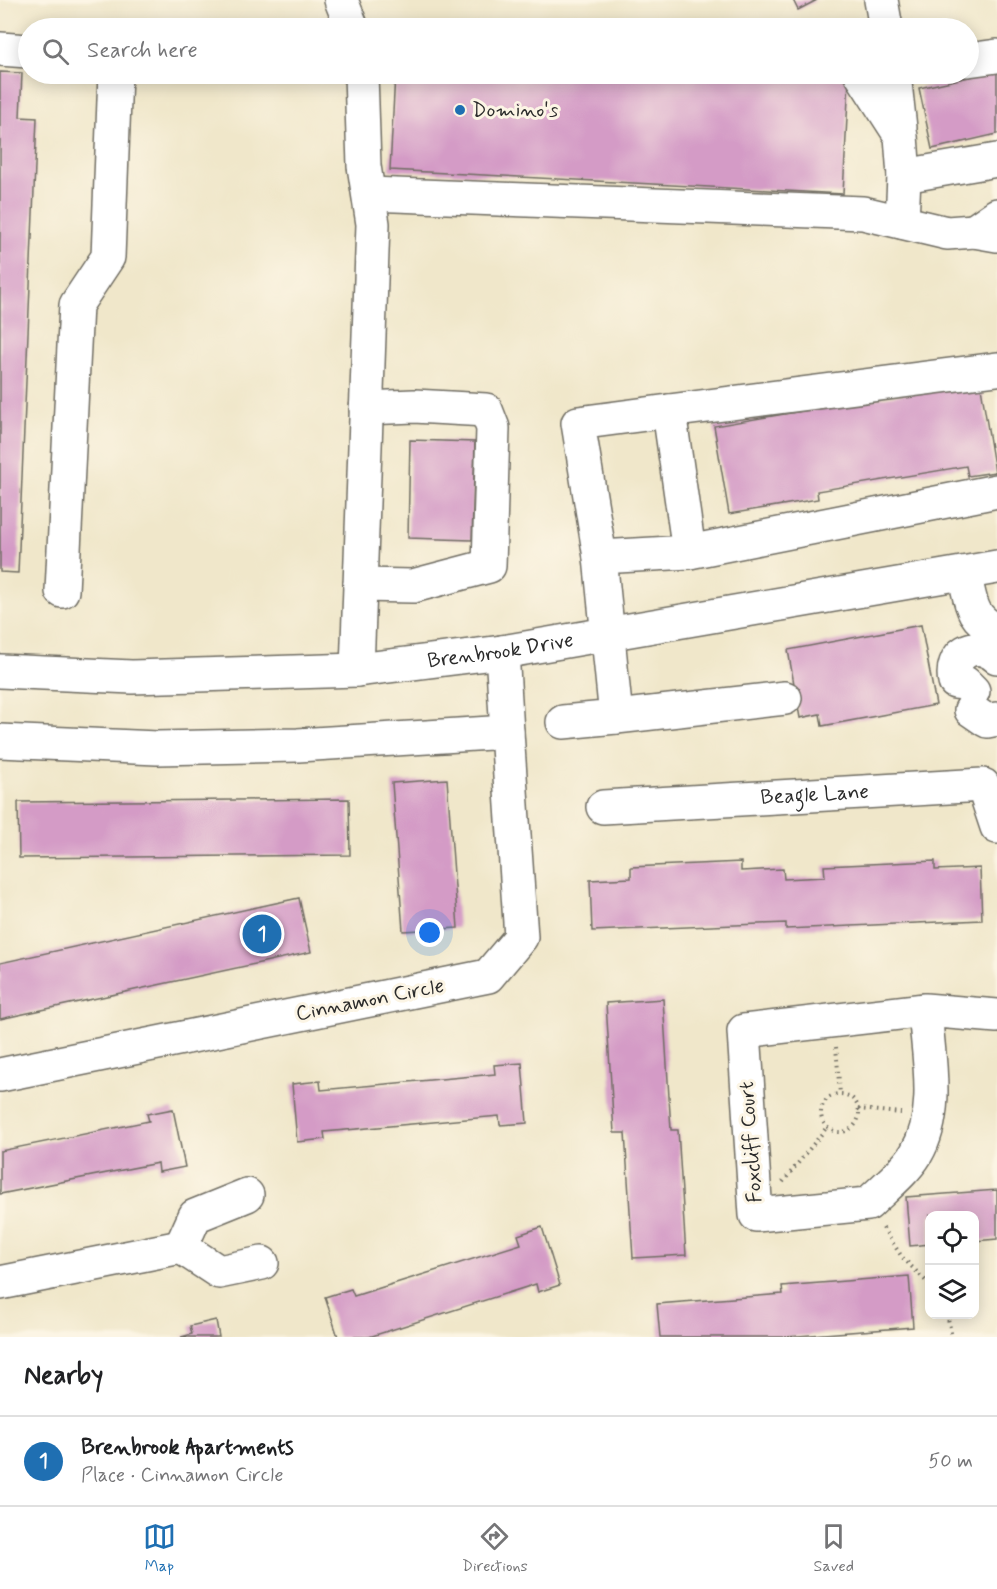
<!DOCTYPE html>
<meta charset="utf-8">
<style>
:root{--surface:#fff;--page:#f2f2f2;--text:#202124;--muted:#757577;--line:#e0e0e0;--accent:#1f6fb2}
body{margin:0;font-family:Mynerve,sans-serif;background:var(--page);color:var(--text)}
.controls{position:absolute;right:18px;bottom:18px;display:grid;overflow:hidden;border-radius:12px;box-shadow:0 3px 15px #0003}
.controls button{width:54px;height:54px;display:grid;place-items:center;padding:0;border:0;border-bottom:2px solid var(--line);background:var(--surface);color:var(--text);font:30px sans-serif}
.you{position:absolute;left:430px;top:933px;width:21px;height:21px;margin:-15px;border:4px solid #fff;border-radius:50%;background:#1a73e8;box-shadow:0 0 0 9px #1a73e833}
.badge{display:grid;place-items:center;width:39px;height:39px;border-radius:50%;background:var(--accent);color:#fff;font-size:20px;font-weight:700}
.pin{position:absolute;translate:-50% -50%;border:3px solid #fff;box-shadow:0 2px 6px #0006}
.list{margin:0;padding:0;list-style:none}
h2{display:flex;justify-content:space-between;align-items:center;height:78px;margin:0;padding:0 24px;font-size:26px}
h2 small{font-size:20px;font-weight:400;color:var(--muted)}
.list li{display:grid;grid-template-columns:39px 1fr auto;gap:18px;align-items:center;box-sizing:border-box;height:90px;padding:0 24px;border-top:2px solid var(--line)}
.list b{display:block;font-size:22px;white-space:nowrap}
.list p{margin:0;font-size:20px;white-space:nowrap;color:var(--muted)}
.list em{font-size:20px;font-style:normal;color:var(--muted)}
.icon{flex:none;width:33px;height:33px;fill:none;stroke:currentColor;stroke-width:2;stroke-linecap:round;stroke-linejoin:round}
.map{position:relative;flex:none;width:997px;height:1337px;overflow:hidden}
.search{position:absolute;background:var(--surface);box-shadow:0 3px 15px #0003;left:18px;right:18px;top:18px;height:66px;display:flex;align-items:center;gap:15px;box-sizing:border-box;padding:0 21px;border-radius:33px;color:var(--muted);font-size:22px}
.sheet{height:168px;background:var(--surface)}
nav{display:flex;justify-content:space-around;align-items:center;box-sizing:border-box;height:84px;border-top:2px solid var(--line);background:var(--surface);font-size:16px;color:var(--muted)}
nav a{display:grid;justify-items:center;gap:3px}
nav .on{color:var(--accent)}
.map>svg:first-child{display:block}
.building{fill:#d49bc6}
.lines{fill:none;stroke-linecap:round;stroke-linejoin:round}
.minor-casing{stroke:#706d63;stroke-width:36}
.path{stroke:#706d63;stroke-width:4;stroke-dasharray:1.5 4.5;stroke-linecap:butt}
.minor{stroke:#fff;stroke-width:33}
.poi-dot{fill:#1f6fb2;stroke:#fcf5e5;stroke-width:2}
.labels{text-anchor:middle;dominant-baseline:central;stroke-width:6;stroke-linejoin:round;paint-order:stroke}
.poi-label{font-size:21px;fill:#2b2b2b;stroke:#fcf5e5;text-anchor:start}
.street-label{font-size:21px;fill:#2b2b2b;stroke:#fcf5e5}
</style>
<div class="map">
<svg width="997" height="1337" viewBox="0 0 997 1337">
<rect width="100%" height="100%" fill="#fcf5e5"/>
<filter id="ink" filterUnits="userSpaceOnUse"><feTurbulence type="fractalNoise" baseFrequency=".0167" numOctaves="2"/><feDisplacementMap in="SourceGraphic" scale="12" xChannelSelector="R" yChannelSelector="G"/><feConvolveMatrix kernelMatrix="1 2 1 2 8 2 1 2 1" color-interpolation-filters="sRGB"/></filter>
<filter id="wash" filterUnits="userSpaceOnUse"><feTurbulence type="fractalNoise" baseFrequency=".008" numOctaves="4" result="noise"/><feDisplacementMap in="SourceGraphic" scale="24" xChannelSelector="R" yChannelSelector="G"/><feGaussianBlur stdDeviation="1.35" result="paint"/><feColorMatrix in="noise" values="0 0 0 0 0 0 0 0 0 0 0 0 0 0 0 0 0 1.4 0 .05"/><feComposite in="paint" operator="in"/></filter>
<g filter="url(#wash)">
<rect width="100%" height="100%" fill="#f0e7ca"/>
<g id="blocks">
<!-- building -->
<g class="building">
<path d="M 793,0 L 817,0 L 798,10 Z"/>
<path d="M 997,71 L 997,134 L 932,149 L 919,88 Z"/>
<path d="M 0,72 L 22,73 L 20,117 L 37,118 L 18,573 L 0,572 Z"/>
<path d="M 395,74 L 738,74 L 849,79 L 843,194 L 390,170 Z"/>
<path d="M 980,381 L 995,472 L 968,476 L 966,466 L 817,491 L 818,499 L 729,514 L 714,426 Z"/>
<path d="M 410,440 L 475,442 L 472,540 L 408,538 Z"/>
<path d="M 921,625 L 936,705 L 822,726 L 820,714 L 800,718 L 788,650 Z"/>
<path d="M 447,779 L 458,928 L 403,931 L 392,783 Z"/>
<path d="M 349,799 L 350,855 L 19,858 L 18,802 Z"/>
<path d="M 935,861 L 935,870 L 980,868 L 982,920 L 786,929 L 786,923 L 592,931 L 590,880 L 631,878 L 631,867 L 741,862 L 741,871 L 783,869 L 784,879 L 825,877 L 824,866 Z"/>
<path d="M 299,898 L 311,952 L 0,1019 L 0,963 Z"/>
<path d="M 663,999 L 671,1130 L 678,1130 L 686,1255 L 633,1258 L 625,1133 L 614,1133 L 606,1003 Z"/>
<path d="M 522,1063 L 527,1123 L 500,1125 L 499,1116 L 324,1132 L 325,1139 L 297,1142 L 292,1084 L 320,1081 L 321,1090 L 495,1074 L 494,1065 Z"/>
<path d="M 173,1109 L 185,1167 L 159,1172 L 158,1163 L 0,1194 L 0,1151 L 149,1121 L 147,1114 Z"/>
<path d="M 997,1190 L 997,1239 L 975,1241 L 975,1215 L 930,1215 L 930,1244 L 910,1246 L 906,1197 Z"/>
<path d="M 542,1227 L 560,1285 L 538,1292 L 536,1284 L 369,1337 L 338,1337 L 325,1297 L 351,1289 L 354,1296 L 521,1244 L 518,1235 Z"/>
<path d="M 909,1276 L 913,1327 L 785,1337 L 660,1337 L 657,1304 L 783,1294 L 782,1286 Z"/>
<path d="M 216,1320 L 219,1337 L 181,1337 L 192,1334 L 190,1326 Z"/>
</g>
</g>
</g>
<g filter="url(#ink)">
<use href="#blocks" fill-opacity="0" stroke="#706d63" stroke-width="1.5"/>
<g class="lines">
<defs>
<g id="minor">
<path d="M 341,0 L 352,28"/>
<path d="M 881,0 L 886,28"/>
<path d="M 0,49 L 28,51"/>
<path d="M 968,60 L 997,56"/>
<path d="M 861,74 L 901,136 L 904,176 L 902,222"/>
<path d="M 894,74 L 900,128"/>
<path d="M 904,176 L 997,160"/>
<path d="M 370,194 L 863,213 L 947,233 L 974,231"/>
<path d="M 997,215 L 974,231 L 997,235"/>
<path d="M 689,552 L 669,411 L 997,369"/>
<path d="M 600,557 L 689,552 L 997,491"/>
<path d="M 964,573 C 971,599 969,619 997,630"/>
<path d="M 360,585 L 413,586 L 489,566 L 493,428 L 486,410 L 414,406 L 366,408"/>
<path d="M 62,591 L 76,305 L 108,257 L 115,74"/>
<path d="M 502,652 L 507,732"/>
<path d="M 357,670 L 373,224 L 364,166 L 361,74"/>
<path id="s1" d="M 0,671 L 132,677 L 357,670 L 502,652 L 997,567"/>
<path d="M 973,691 L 965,683 L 955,682 C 949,654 974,638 997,657"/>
<path d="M 971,710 L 987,721 L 997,719"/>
<path d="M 616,717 L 785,698"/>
<path d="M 563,722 L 616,717 L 600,557 L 578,423 L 669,411"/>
<path d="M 0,741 L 157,748 L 298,745 L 507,732 L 521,937 L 488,976 L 0,1075"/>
<path id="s2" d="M 603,807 L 983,785 L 997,827"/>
<path d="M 925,1010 C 928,1056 941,1112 916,1154 C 905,1172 883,1189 868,1204 L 756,1215 L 744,1031 L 925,1010 L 997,1016"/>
<path d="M 247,1195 L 195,1216 L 181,1247 L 219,1272 L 262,1263"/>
<path d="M 0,1283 L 181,1247"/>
</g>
</defs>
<!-- minor casing -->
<use href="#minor" class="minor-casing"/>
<!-- path -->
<g class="path">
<path d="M 836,1047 L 840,1094"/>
<circle cx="840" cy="1113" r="19"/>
<path d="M 858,1109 L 901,1113"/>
<path d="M 783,1182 L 827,1127"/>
<path d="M 883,1228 L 902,1257 L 930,1285"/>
<path d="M 947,1314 L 952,1337"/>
</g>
<!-- minor -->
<use href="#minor" class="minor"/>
</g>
</g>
<!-- markers -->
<circle class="poi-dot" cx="460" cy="110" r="6"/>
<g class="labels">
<!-- poi labels -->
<g class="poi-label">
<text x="472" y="110">Domino's</text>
</g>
<!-- street labels -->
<g class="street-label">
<text stroke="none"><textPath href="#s1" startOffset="502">Brenbrook Drive</textPath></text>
<text stroke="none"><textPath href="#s2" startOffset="212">Beagle Lane</textPath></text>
<text transform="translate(370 1000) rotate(-11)">Cinnamon Circle</text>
<text transform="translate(751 1142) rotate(-94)">Foxcliff Court</text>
</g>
</g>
</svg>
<div class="controls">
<button><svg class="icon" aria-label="locate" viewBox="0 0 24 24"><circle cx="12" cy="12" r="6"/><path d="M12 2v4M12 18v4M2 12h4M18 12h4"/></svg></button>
<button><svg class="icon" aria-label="layers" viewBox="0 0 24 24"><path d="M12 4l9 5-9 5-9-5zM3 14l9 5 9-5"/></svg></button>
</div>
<div class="you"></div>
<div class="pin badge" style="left:262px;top:934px">1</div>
<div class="search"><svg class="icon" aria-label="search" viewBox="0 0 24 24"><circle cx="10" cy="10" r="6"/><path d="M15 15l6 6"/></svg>Search here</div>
</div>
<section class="sheet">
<h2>Nearby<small></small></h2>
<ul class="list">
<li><span class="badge">1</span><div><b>Brenbrook Apartments</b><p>Place · Cinnamon Circle</p></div><em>50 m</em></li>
</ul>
</section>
<nav>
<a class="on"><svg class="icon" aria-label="map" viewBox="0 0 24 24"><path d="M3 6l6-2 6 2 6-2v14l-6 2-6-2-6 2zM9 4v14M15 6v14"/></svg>Map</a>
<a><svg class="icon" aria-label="directions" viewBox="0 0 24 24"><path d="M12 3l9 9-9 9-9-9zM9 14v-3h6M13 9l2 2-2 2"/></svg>Directions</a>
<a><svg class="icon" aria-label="saved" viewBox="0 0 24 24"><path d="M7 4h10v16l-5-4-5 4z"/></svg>Saved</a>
</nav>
